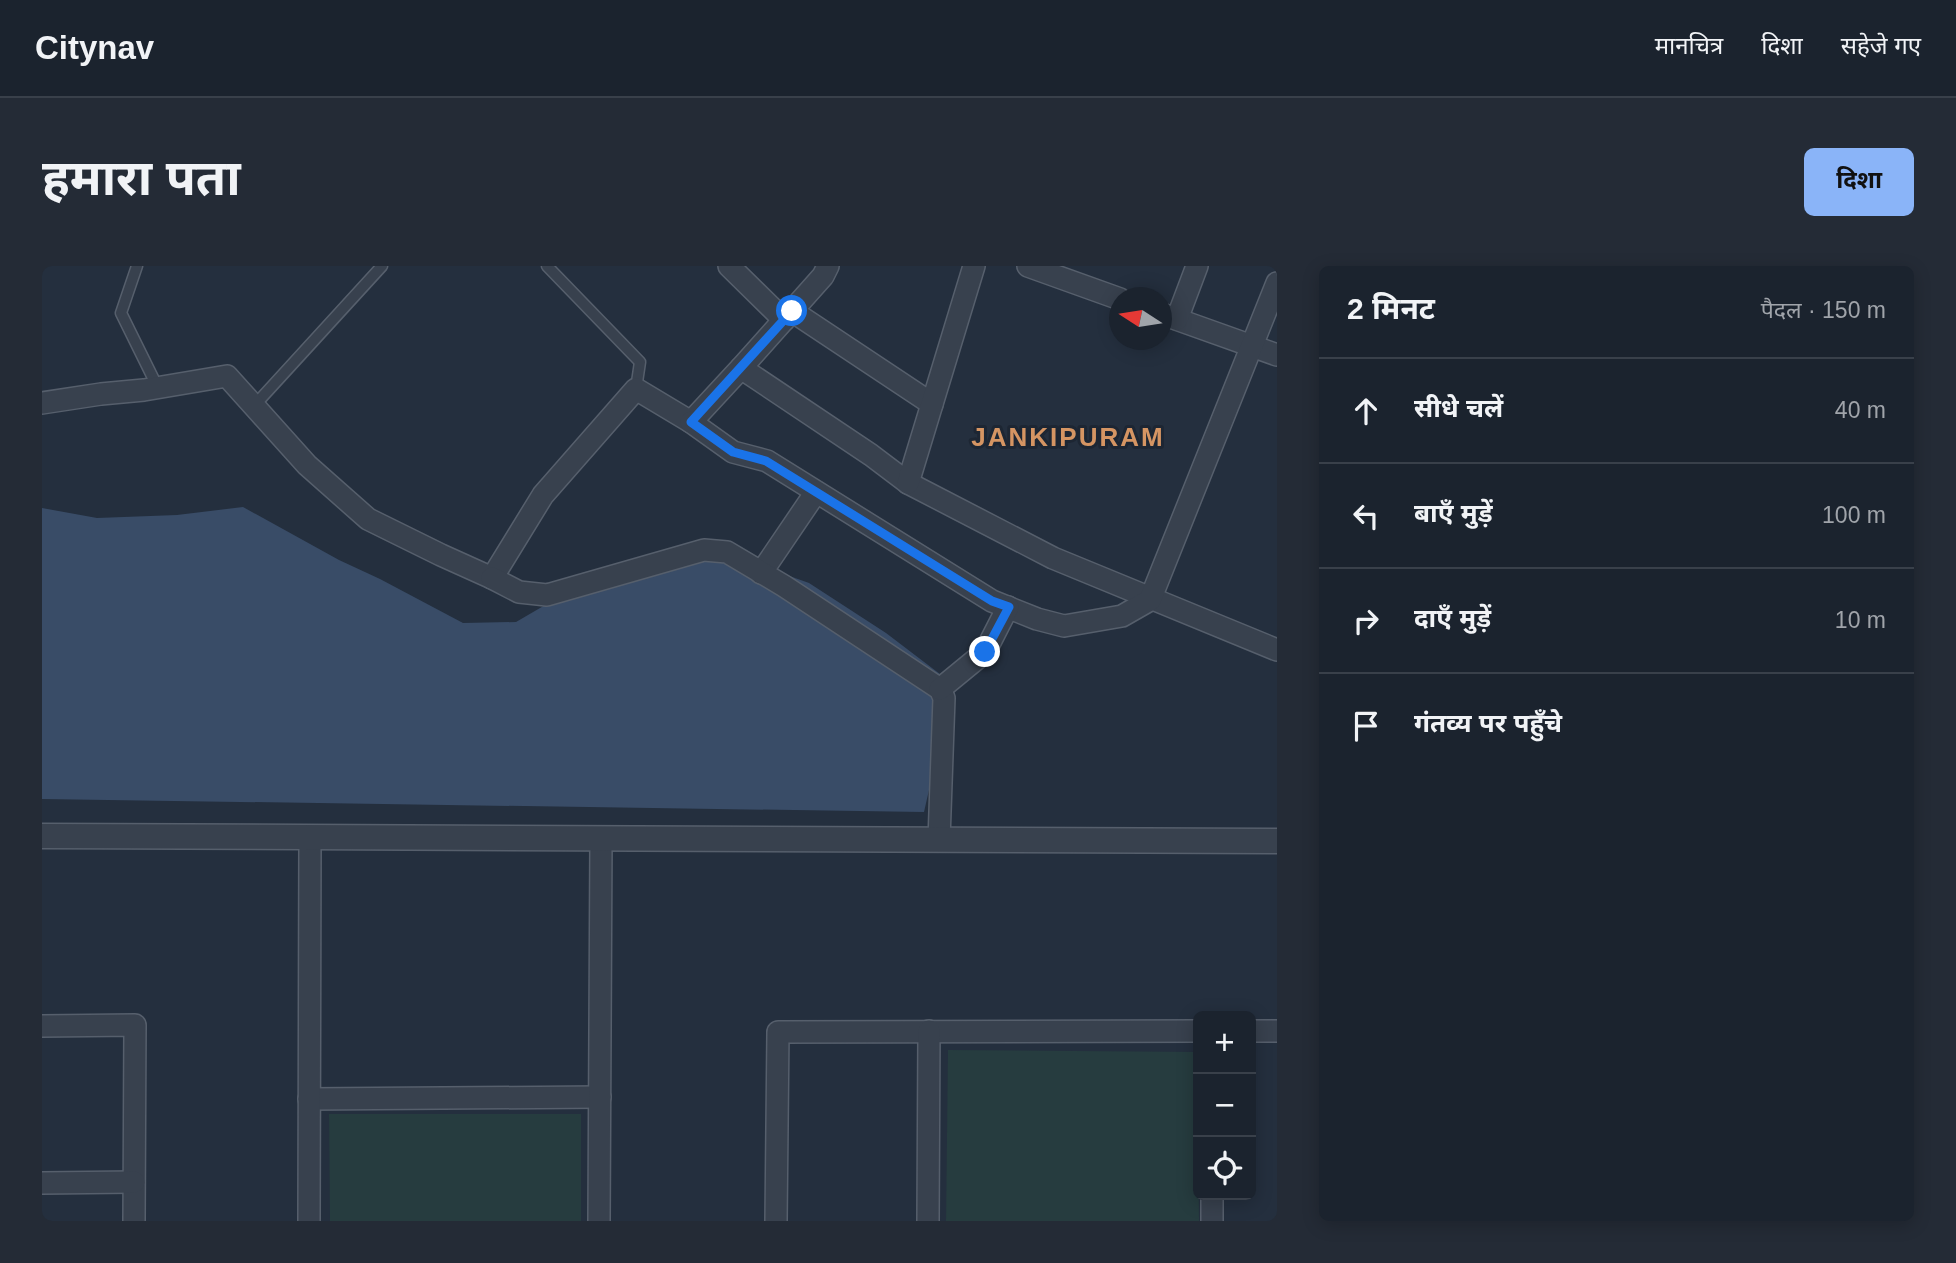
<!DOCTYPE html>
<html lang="hi">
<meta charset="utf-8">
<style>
:root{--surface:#1b232e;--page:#242b36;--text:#f1f3f6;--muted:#a0a4aa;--line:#39404a;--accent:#8ab4f8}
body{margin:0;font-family:Arial,"Noto Sans Devanagari",sans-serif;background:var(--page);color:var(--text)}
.controls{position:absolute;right:21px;bottom:21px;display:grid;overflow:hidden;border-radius:10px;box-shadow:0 4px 18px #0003}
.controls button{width:63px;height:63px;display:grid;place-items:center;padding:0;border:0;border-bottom:2px solid var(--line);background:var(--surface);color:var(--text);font:35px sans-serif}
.compass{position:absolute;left:1067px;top:21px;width:63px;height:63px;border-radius:50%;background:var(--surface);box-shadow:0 4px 18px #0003;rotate:282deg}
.stop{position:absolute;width:21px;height:21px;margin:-16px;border:5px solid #1a73e8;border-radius:50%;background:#fff}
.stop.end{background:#1a73e8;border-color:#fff;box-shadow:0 2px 7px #0008}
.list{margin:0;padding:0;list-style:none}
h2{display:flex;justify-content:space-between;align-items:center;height:91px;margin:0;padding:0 28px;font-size:30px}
h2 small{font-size:23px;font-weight:400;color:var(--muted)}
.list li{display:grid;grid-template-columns:46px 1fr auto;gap:21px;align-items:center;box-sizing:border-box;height:105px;padding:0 28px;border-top:2px solid var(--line)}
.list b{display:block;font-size:26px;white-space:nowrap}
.list em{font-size:23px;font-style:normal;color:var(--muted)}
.icon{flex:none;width:38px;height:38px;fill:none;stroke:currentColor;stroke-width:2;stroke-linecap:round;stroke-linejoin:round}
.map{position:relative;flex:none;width:1235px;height:955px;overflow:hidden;border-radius:10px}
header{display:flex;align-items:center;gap:42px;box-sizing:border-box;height:98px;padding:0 35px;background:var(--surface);border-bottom:2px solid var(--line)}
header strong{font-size:33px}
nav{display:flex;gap:38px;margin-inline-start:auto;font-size:24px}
.intro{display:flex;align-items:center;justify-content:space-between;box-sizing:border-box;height:168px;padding:0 42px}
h1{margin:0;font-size:49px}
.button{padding:18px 32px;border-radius:10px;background:var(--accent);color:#111;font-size:24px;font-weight:700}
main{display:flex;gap:42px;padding:0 42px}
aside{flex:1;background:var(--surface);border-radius:10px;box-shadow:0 4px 18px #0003}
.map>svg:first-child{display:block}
.green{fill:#263c3f}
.water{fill:#394c67}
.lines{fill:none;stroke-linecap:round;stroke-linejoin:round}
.service-casing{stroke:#565f6c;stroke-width:13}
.minor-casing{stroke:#565f6c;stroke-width:24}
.tertiary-casing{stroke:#565f6c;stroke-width:27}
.service{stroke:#38414e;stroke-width:10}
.minor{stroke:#38414e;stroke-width:21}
.tertiary{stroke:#38414e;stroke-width:24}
.route{stroke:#1a73e8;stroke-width:9}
.labels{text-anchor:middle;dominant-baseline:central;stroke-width:6;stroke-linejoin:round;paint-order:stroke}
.district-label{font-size:26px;font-weight:bold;letter-spacing:2px;fill:#d59563;stroke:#1d2633}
</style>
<header>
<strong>Citynav</strong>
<nav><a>मानचित्र</a><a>दिशा</a><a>सहेजे गए</a></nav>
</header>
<div class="intro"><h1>हमारा पता</h1><a class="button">दिशा</a></div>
<main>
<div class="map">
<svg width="1235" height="955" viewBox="0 0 1235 955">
<rect width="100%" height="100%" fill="#242f3e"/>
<!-- green -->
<g class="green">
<path d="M 906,784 L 1156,786 L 1157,955 L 904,955 Z"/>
<path d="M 287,848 L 539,848 L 539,955 L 288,955 Z"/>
</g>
<!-- water -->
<path class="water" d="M 201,241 L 297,294 L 338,313 L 421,357 L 474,356 L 541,317 L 666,281 L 767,317 L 844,367 L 911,418 L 882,546 L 0,533 L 0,242 L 55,252 L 135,249 Z"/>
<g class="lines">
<defs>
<g id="service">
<path d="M 95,0 L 79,47 L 116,122"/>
<path d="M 505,0 L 598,96 L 594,123"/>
<path d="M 212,140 L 340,0"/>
</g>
<g id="minor">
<path d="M 687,0 L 742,54"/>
<path d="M 986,0 L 1078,33"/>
<path d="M 750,45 L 890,138"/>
<path d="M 1120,48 L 1235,89"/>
<path d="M 1135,53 L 1155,0"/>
<path d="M 699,102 L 781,10 L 786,0"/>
<path d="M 0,137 L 59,128 L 102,124 L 185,110 L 265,199 L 326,253 L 399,289 L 450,312 L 501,229 L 594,123 L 649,156 L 699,102 L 829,189 L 866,217 L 1011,292 L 1235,384"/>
<path d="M 649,156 L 691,186 L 725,195 L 950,335 L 995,353 L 1022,360 L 1080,350 L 1108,334 L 1235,17"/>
<path d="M 866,217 L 932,0"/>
<path d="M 719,307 L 774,226"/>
<path d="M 450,312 L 477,326 L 505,329 L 662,284 L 685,286 L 742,320 L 898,423 L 902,432 L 897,574"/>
<path d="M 898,423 L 943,386 L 966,341"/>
<path d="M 0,760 L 93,759 L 92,955"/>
<path d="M 1209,765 L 1235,765"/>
<path d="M 267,833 L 558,831"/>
<path d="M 0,917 L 92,916"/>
<path d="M 267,955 L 268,572"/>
<path d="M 557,955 L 559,573"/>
<path d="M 734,955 L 736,766 L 1156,765"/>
<path d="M 886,955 L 887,765"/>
<path d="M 1170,955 L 1170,929"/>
</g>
<path id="tertiary" d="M 0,570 L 1235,575"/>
</defs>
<!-- service casing -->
<use href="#service" class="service-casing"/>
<!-- minor casing -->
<use href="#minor" class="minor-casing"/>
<!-- tertiary casing -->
<use href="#tertiary" class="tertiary-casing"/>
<!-- service -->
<use href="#service" class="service"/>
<!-- minor -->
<use href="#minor" class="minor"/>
<!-- tertiary -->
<use href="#tertiary" class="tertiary"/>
</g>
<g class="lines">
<!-- route -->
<path class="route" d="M 750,45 L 649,156 L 691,186 L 724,195 L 950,335 L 967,341 L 943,386"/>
</g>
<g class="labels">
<!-- district labels -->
<g class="district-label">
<text x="1026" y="171">JANKIPURAM</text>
</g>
</g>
</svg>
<div class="controls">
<button>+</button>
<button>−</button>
<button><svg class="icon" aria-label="locate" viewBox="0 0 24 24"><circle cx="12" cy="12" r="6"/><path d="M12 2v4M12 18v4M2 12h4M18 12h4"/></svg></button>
</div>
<svg class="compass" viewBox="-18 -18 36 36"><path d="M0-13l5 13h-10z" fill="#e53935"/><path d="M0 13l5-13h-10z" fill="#a0a4aa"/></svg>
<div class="stop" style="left:750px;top:45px"></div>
<div class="stop end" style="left:943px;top:386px"></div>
</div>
<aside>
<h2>2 मिनट<small>पैदल · 150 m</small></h2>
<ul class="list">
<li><svg class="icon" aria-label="ahead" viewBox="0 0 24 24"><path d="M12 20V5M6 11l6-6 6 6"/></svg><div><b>सीधे चलें</b></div><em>40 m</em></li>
<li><svg class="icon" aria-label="left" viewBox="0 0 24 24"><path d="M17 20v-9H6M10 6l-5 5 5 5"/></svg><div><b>बाएँ मुड़ें</b></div><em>100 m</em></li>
<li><svg class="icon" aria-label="right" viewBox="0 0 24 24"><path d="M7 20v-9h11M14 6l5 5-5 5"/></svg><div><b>दाएँ मुड़ें</b></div><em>10 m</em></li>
<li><svg class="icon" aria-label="arrive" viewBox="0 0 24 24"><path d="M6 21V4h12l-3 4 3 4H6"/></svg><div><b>गंतव्य पर पहुँचे</b></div></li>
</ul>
</aside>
</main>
